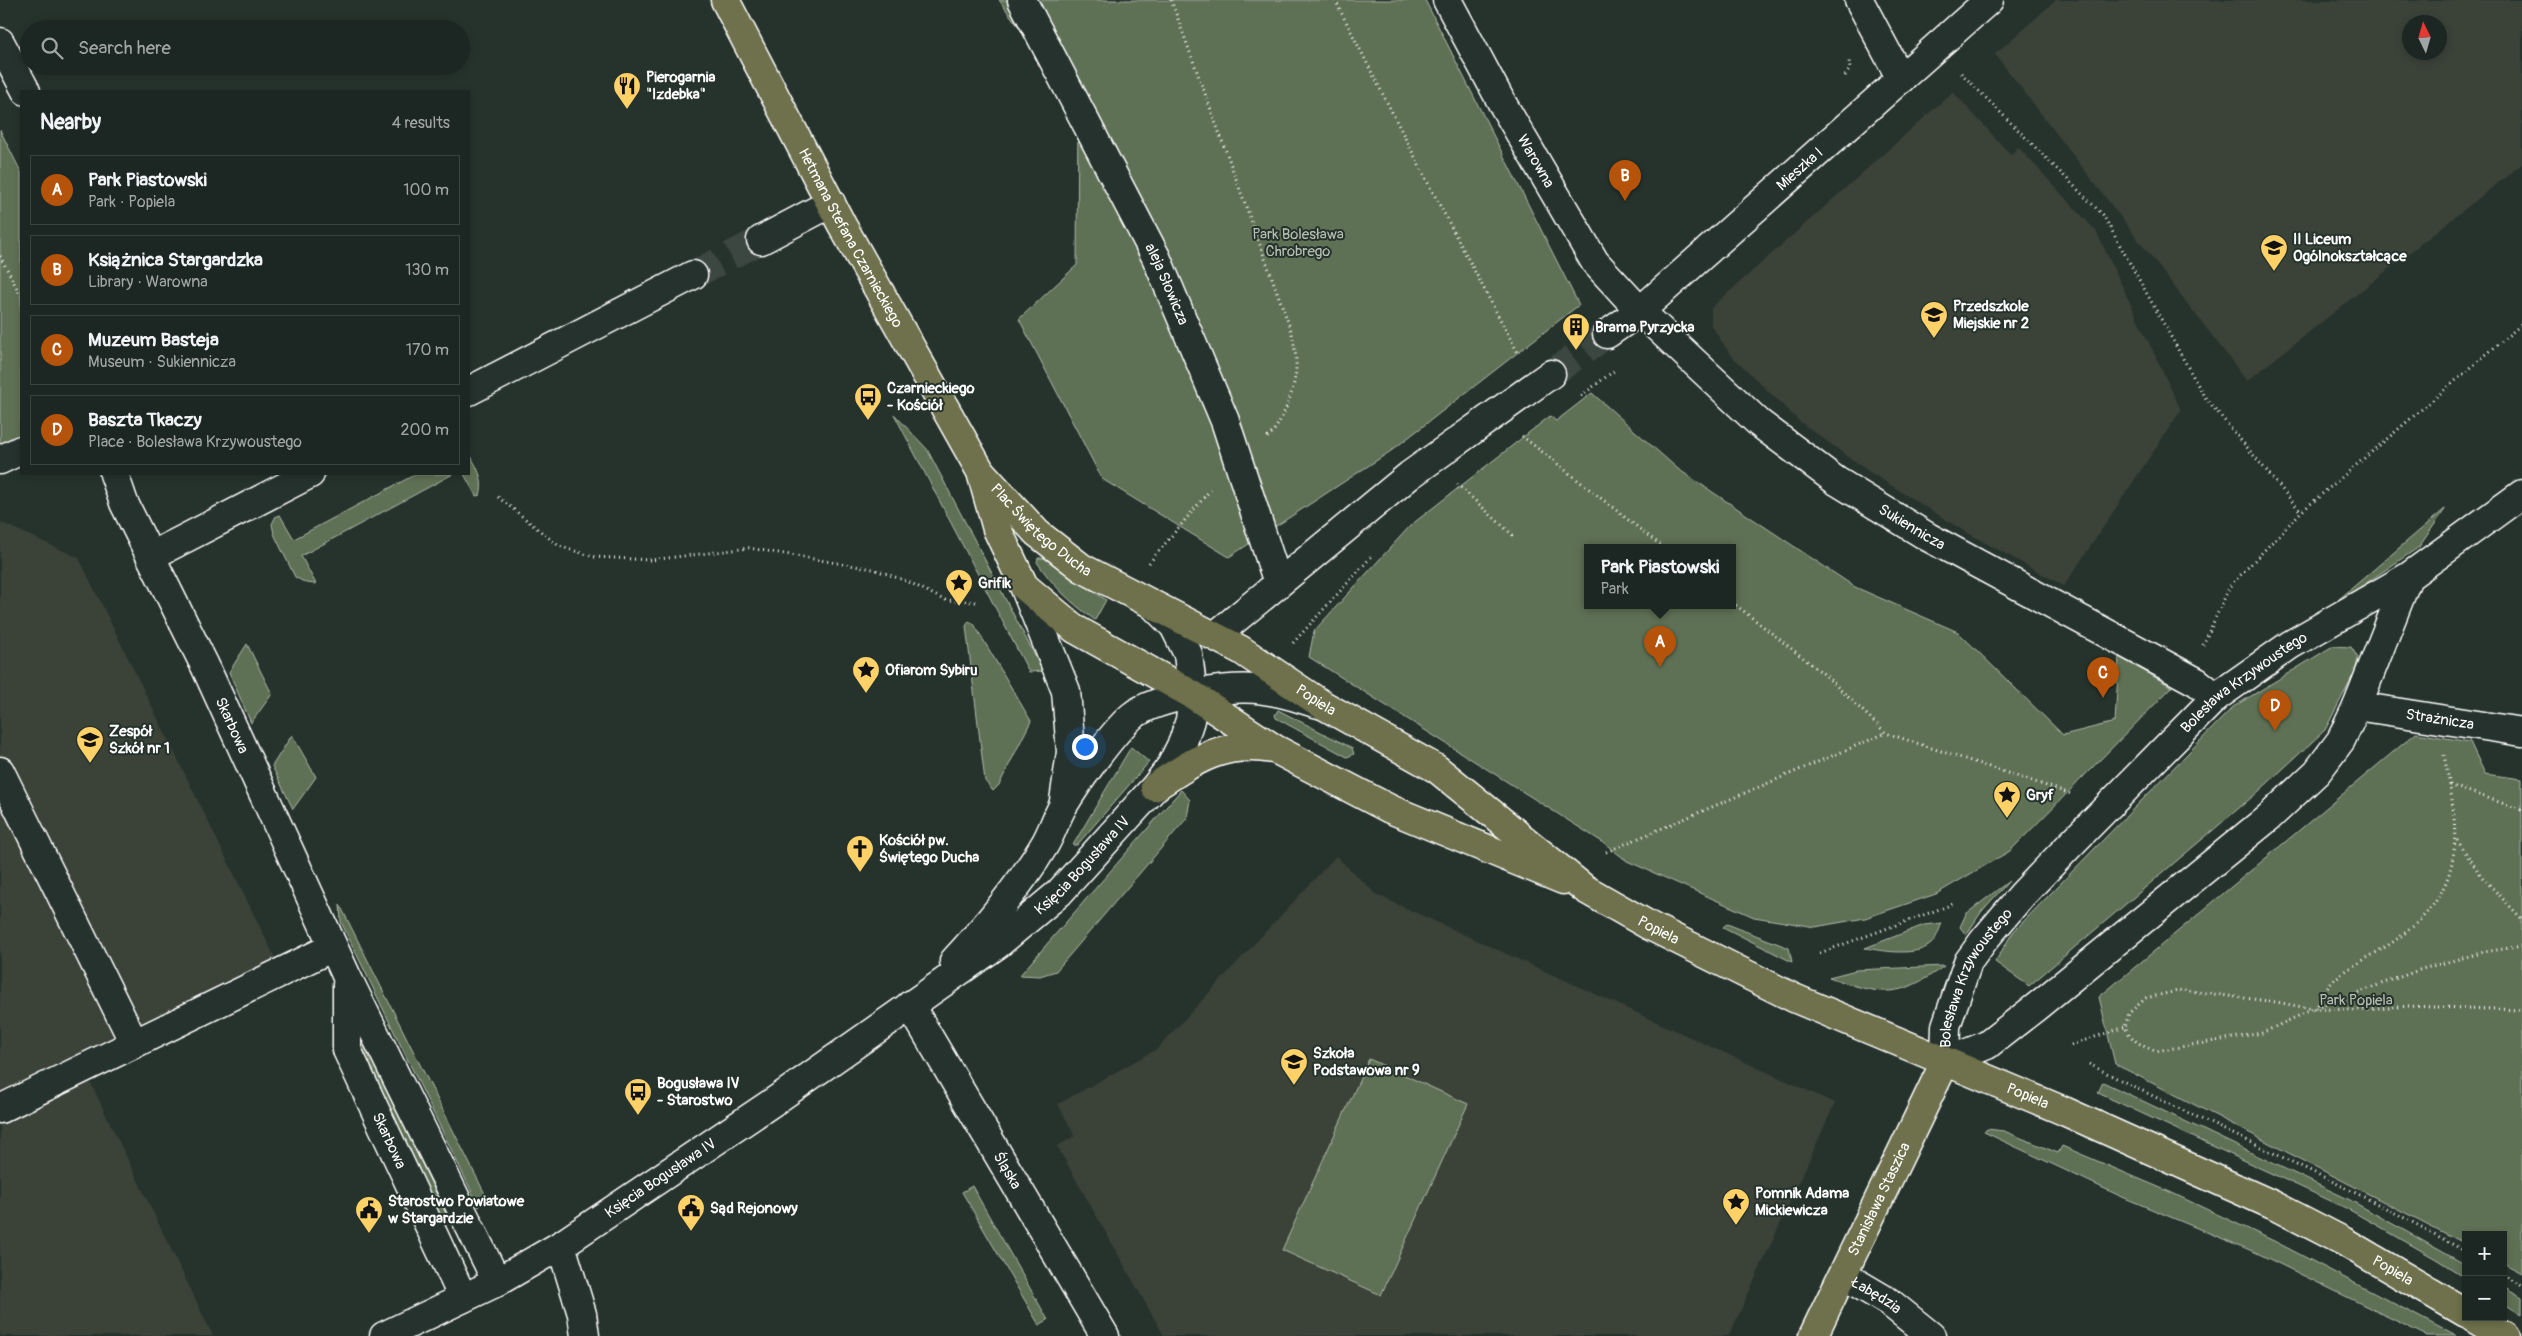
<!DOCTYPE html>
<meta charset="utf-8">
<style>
:root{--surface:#1c2622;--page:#252e2a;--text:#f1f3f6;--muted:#a0a5a5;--line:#3a4340;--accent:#b45309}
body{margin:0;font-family:Pangolin,sans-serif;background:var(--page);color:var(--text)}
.controls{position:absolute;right:15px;bottom:15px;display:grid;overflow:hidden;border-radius:0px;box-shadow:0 2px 8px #0003}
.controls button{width:45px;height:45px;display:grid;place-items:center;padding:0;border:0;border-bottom:1px solid var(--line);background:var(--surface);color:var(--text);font:25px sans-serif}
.compass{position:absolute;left:2402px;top:15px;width:45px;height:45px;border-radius:50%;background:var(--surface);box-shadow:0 2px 8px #0003;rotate:355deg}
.you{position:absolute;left:1084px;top:746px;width:18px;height:18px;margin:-12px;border:4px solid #fff;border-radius:50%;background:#1a73e8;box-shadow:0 0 0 8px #1a73e833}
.badge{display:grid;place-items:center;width:32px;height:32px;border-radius:50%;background:var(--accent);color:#fff;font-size:16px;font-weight:700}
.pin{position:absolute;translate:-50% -41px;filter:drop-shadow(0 1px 2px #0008)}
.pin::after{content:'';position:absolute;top:26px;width:18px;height:15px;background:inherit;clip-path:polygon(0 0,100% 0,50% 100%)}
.popup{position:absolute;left:1584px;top:544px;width:152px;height:65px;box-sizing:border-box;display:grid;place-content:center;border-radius:0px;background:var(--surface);filter:drop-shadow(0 1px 4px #0005);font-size:16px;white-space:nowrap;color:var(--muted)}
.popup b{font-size:19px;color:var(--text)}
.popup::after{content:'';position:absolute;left:50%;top:100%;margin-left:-10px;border:10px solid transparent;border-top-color:var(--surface)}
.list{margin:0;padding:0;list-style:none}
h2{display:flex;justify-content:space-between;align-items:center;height:65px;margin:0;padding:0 20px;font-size:21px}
h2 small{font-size:16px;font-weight:400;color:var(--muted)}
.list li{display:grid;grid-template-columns:32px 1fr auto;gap:15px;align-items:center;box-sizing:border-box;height:70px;margin:0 10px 10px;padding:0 10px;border:1px solid var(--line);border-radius:0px}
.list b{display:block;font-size:19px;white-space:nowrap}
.list p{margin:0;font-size:16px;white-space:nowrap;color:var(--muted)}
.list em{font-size:16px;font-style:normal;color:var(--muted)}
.icon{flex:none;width:28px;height:28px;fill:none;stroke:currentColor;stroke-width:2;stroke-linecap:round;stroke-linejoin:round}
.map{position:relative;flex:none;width:2522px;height:1336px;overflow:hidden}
.search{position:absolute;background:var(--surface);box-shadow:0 2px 8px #0003;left:20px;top:20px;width:450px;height:55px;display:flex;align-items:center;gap:12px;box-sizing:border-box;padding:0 18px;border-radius:28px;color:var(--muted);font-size:19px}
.panel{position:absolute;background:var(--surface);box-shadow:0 2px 8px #0003;left:20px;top:90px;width:450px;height:385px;border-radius:0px}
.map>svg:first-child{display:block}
.built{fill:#3b4239;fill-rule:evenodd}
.green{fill:#5f7154;stroke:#afb8aa;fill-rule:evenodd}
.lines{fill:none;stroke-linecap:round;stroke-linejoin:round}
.minor-tunnel{stroke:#3c4742;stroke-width:28;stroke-dasharray:28 14;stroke-linecap:butt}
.minor-casing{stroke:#fff;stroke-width:31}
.major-casing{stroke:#fff;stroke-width:31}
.path{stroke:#fff;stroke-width:3;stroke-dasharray:1 4;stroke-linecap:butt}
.minor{stroke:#26332d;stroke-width:28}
.major{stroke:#6e714b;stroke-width:28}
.labels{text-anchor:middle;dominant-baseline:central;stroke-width:4;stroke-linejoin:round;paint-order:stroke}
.poi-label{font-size:15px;font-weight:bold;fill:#fff;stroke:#26332d;text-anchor:start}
.street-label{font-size:15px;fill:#fff;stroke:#26332d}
.park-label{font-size:15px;fill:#b7bfb2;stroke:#26332d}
</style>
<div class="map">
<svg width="2522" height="1336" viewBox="0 0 2522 1336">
<rect width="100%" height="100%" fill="#26332d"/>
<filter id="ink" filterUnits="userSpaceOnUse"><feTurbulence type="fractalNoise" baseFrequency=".02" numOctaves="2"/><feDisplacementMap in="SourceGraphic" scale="10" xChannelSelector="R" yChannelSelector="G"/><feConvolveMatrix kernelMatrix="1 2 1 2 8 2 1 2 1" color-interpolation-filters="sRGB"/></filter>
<g filter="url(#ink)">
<!-- built -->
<g class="built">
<path d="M 2056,0 L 2522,0 L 2522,164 L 2247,381 L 1995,54 ZM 2410,22 L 2440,22 L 2440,52 L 2410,52 Z"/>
<path d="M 1953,92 L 2011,155 L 2018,147 L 2096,231 L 2181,410 L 2064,586 L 1964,531 L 1868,471 L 1799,421 L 1730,354 L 1711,325 L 1711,308 Z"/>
<path d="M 0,522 L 79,558 L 281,970 L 83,1067 L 213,1336 L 0,1336 Z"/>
<path d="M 1336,856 L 1377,895 L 1835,1103 L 1729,1336 L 1164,1336 L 1057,1146 L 1075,1136 L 1058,1104 L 1157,1049 Z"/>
</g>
<!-- green -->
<g class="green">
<path d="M 999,0 L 1425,0 L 1579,305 L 1391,451 L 1229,557 L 1102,479 L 1019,319 L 1077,265 L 1078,108 Z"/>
<path d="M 0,130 L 21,172 L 21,435 L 0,446 Z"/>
<path d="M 1592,393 L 1678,469 L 1855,587 L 1958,632 L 2063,735 L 2115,722 L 2119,657 L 2172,687 L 2010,851 L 1936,894 L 1865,918 L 1815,927 L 1754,917 L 1627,861 L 1604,843 L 1309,657 L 1314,631 L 1411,525 L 1550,416 L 1556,421 ZM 1588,548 L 1732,548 L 1732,606 L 1588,606 Z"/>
<path d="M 894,414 L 927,449 L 1043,671 L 1029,672 Z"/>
<path d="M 469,452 C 476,467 485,478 480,495 L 476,496 L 464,474 L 469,474 Z"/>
<path d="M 416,474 L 453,474 L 301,556 L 316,584 L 306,583 L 295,577 L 274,534 L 272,524 L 276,516 L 280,515 L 294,539 Z"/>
<path d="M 2446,508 L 2419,547 L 2325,611 Z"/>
<path d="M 1038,558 L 1044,558 L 1106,600 L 1095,620 C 1071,603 1053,586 1037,562 Z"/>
<path d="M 969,621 L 974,624 L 1031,721 L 999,785 L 993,791 L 985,781 L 966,626 Z"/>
<path d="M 247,644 L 272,694 L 251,723 L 229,672 Z"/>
<path d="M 2333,646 L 2351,647 L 2358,658 L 2355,672 L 2325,730 L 2258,792 L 2029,986 L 1995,962 L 2013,932 L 2233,707 Z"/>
<path d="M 1278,710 L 1352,748 L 1354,754 L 1347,757 L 1276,718 L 1275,715 Z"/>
<path d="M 2416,733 L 2470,742 L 2485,774 L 2522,779 L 2522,1273 L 2503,1263 L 2503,1235 L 2466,1235 L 2466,1244 L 2115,1064 L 2099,997 Z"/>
<path d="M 292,735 L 316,777 L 293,809 L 272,766 Z"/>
<path d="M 1131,747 L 1149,762 L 1077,845 L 1073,845 Z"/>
<path d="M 1181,790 L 1190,800 L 1187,818 L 1056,971 L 1040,976 L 1020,975 Z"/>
<path d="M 2009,881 L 1982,911 L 1966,935 L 1960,927 L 1966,914 Z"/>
<path d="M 340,905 L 485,1194 L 479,1207 L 341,922 Z"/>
<path d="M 1942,923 C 1939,930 1936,940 1931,944 C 1916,957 1883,951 1865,948 L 1924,925 Z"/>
<path d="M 1727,924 L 1789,948 L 1792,962 L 1723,927 Z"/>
<path d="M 1944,966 C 1899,999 1881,996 1829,977 L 1856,970 Z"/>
<path d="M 364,1043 L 449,1220 L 441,1224 L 356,1048 Z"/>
<path d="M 1369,1059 L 1468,1104 L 1381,1295 L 1282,1250 Z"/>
<path d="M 2103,1082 L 2350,1200 L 2466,1265 L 2466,1278 L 2436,1259 L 2348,1209 L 2098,1093 Z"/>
<path d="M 1987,1129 L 2004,1131 L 2058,1153 L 2062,1146 L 2170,1192 L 2276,1242 L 2456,1336 L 2427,1336 L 2257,1253 L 2120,1196 L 1984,1132 Z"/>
<path d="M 972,1186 L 1048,1320 L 1039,1325 L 962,1192 Z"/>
<path d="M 2503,1286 L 2522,1297 L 2522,1315 L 2503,1303 Z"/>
</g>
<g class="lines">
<!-- minor-tunnel -->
<g class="minor-tunnel">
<path d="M 693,275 L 761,240"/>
<path d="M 1551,374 L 1607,334"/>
</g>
<defs>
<g id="minor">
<path id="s1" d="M 1022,0 L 1156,257 L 1225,421 L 1278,583"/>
<path id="s2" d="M 1447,0 L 1502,103 L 1595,262 L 1640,311 L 1759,423 L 1835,480 L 1928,537 L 2197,682 L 2216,697"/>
<path d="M 1859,0 L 1901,79"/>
<path d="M 0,42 L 26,91"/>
<path d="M 761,240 L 831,203"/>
<path id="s3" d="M 1607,334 L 1640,311 L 1989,0"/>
<path d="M 469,391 L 693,275"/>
<path d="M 0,460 L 21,450"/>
<path id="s4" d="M 114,474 L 124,503 L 205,666 L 347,977 L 497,1282"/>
<path d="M 151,556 L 310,474"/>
<path id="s5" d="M 2408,577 L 2357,706 L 2341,740 L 2317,772 L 2268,818 L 2036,1007 L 1987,1045 L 1945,1062 L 1946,1026 L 1968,962 L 1984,940 L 2022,895 L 2069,846 L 2216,697 L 2290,645 L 2408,577 L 2522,494"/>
<path d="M 1024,586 L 1066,691 L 1071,752 L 1064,801"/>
<path d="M 1215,636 L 1410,475 L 1551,374"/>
<path id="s6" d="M 2357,706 L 2522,732"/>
<path d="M 0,771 L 134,1043"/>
<path d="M 954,961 C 987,925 1020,886 1045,844 C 1052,832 1056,818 1063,806 C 1077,783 1112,733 1132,716 C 1157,696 1233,685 1264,690 C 1283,692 1301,699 1319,704"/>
<path id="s7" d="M 347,985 L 347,1050 L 463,1298"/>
<path id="s8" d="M 910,1005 L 1105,1336"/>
<path d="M 0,1109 L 333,947"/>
<path d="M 561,1245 L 582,1314 L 585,1336"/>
<path id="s9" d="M 1843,1275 L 1889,1302 L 1931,1336"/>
<path id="s10" d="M 384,1336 L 497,1282 L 561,1245 L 776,1100 L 998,944 L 1059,893 L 1155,787 L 1171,766 L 1183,742 L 1190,720 L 1193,695 L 1188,654 L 1174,626 L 1154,606"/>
</g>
<g id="major">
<path id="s11" d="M 725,0 L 842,225 L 981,472 L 1037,533 L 1082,568 L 1241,650 L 1323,705 L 1437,769 L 1585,889 L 1650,926 L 1794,998 L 2064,1111 L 2273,1205 L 2343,1241 L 2466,1313"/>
<path d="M 982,476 L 997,529 L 1024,586 L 1075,629 L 1193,695 L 1275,749 L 1390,809 L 1563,880"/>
<path d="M 1155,787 C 1195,760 1224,740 1273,749"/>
<path d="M 2473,1317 L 2505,1336"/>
<path id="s12" d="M 1813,1336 L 1945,1062"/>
</g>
</defs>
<!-- minor casing -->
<use href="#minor" class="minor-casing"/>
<!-- major casing -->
<use href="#major" class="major-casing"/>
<!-- path -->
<g class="path">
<path d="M 1171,0 L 1292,333 C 1294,345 1297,358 1296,369 C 1295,389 1282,425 1267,438"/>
<path d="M 1335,0 L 1428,183 L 1519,355"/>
<path d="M 1961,73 L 2103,215 L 2204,396 L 2301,512"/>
<path d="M 1845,76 L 1850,69 L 1849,61"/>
<path d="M 0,256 L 21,296"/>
<path d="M 1581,396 L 1615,370"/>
<path d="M 1522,436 L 1664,548"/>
<path d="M 1457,484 L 1516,538"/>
<path d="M 498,497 L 559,546 L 594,557 L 651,560 L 749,548 L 873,569 L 909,582 L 944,600 L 976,602"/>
<path d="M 1149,563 L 1211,489"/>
<path d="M 1732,602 L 1825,675 L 1886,733 L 2071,794"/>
<path d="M 1293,643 L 1373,555"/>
<path d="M 2203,645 L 2230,586 L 2301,512 L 2522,324"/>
<path d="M 2450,785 L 2522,810"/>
<path d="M 2457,840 L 2482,877 L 2522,919"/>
<path d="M 1606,852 L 1886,733"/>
<path d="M 2522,946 L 2484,952 L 2422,969 L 2313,1009 L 2262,1033 L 2156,1051 C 2141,1046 2132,1041 2125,1027 L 2129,1013 L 2146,998 L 2182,990 L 2276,1002 L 2313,1009 L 2368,1010 L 2408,1006 L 2522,1010"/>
<path d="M 1820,953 L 1956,903"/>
<path d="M 2314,1009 C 2321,999 2327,986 2336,978 C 2355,963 2378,953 2397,939 C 2469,888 2459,831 2444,755"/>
<path d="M 2071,1045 L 2125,1027"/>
<path d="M 2089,1064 C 2213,1128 2344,1181 2466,1252"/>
<path d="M 2503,1274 L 2522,1285"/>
</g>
<!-- minor -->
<use href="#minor" class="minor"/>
<!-- major -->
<use href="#major" class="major"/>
</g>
</g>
<!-- icons -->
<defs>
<symbol id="restaurant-pin" viewBox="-11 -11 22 30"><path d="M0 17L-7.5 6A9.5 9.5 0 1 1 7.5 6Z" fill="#ffd166" stroke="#26332d"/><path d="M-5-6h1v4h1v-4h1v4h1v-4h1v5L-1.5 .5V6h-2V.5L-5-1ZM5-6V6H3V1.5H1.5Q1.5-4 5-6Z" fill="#111"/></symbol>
<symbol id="school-pin" viewBox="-11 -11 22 30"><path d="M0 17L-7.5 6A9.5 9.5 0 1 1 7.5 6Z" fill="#ffd166" stroke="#26332d"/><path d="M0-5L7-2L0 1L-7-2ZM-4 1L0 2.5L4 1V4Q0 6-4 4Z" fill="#111"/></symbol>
<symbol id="building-pin" viewBox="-11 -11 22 30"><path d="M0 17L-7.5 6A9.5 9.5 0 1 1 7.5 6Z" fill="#ffd166" stroke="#26332d"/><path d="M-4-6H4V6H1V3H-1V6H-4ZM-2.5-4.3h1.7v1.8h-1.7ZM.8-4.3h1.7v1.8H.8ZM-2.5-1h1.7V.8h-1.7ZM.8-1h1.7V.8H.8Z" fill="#111"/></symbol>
<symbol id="bus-pin" viewBox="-11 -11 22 30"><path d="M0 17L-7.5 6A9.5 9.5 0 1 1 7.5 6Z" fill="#ffd166" stroke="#26332d"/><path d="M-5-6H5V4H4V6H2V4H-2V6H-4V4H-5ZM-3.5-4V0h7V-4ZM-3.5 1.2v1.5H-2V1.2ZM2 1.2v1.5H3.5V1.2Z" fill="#111"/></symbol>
<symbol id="sight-pin" viewBox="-11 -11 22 30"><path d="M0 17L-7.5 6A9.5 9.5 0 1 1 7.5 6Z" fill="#ffd166" stroke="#26332d"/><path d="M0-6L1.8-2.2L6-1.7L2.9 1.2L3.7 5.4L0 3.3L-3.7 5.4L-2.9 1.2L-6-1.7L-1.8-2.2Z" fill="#111"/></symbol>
<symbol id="church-pin" viewBox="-11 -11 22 30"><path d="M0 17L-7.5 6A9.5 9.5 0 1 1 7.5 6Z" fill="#ffd166" stroke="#26332d"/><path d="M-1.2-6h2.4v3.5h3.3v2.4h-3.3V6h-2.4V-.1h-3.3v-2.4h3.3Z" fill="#111"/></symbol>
<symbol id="civic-pin" viewBox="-11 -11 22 30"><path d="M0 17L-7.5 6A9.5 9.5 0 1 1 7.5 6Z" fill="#ffd166" stroke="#26332d"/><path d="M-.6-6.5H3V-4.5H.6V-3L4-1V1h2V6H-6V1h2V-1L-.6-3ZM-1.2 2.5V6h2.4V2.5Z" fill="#111"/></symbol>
</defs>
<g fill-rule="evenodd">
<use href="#restaurant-pin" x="611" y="70" width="32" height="43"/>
<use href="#school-pin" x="2258" y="232" width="32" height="43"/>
<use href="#school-pin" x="1918" y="299" width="32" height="43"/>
<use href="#building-pin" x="1560" y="311" width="32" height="43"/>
<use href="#bus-pin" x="852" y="381" width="32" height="43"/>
<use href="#sight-pin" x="943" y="567" width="32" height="43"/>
<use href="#sight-pin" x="850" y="654" width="32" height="43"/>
<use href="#school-pin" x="74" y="724" width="32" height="43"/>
<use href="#sight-pin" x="1991" y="779" width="32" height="43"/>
<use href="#church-pin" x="844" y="833" width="32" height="43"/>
<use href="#school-pin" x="1278" y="1046" width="32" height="43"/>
<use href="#bus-pin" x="622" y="1076" width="32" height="43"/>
<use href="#sight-pin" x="1720" y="1186" width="32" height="43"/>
<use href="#civic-pin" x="675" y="1192" width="32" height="43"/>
<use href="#civic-pin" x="353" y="1194" width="32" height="43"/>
</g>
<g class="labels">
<!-- poi labels -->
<g class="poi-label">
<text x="646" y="77">Pierogarnia<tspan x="646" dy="17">"Izdebka"</tspan></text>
<text x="2293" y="239">II Liceum<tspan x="2293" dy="17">Ogólnokształcące</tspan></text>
<text x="1953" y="306">Przedszkole<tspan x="1953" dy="17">Miejskie nr 2</tspan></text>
<text x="1595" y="327">Brama Pyrzycka</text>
<text x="887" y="388">Czarnieckiego<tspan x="887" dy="17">- Kościół</tspan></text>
<text x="978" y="583">Grifik</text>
<text x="885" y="670">Ofiarom Sybiru</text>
<text x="109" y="731">Zespół<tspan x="109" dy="17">Szkół nr 1</tspan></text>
<text x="2026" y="795">Gryf</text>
<text x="879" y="840">Kościół pw.<tspan x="879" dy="17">Świętego Ducha</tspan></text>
<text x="1313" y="1053">Szkoła<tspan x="1313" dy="17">Podstawowa nr 9</tspan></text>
<text x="657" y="1083">Bogusława IV<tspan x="657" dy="17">- Starostwo</tspan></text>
<text x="1755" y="1193">Pomnik Adama<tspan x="1755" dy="17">Mickiewicza</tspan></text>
<text x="388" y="1201">Starostwo Powiatowe<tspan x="388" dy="17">w Stargardzie</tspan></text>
<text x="710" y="1208">Sąd Rejonowy</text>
</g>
<!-- street labels -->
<g class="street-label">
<text stroke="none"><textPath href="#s2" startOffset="184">Warowna</textPath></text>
<text stroke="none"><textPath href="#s3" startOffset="254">Mieszka I</textPath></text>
<text stroke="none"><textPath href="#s11" startOffset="269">Hetmana Stefana Czarnieckiego</textPath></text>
<text stroke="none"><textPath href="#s1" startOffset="319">aleja Słowicza</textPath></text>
<text stroke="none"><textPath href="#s2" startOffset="716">Sukiennicza</textPath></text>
<text stroke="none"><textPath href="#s11" startOffset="621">Plac Świętego Ducha</textPath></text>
<text stroke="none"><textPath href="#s5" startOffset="1188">Bolesława Krzywoustego</textPath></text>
<text stroke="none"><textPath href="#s11" startOffset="946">Popiela</textPath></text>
<text stroke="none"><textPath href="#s6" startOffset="84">Strażnicza</textPath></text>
<text stroke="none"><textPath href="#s4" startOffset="278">Skarbowa</textPath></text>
<text stroke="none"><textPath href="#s10" startOffset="845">Księcia Bogusława IV</textPath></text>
<text stroke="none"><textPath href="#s11" startOffset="1360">Popiela</textPath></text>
<text stroke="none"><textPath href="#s5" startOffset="782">Bolesława Krzywoustego</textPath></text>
<text stroke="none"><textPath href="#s11" startOffset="1765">Popiela</textPath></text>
<text stroke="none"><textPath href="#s7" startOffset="165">Skarbowa</textPath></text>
<text stroke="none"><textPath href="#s8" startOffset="192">Śląska</textPath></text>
<text stroke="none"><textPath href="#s10" startOffset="319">Księcia Bogusława IV</textPath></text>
<text stroke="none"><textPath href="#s12" startOffset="152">Stanisława Staszica</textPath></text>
<text stroke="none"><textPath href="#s11" startOffset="2170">Popiela</textPath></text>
<text stroke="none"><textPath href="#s9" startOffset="39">Łabędzia</textPath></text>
</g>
<!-- park labels -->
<g class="park-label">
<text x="1298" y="234">Park Bolesława<tspan x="1298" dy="17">Chrobrego</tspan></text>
<text x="2356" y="1000">Park Popiela</text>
</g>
</g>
</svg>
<div class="controls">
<button>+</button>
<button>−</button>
</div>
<svg class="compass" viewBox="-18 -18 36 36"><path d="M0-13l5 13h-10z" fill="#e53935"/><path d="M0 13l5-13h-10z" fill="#a0a5a5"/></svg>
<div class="you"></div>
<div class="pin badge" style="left:1660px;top:667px">A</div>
<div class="popup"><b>Park Piastowski</b>Park</div>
<div class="pin badge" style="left:1625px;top:201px">B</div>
<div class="pin badge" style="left:2103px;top:698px">C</div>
<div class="pin badge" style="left:2275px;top:731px">D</div>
<div class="search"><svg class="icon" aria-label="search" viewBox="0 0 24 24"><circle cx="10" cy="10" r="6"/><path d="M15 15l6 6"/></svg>Search here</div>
<section class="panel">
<h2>Nearby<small>4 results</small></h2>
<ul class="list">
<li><span class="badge">A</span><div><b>Park Piastowski</b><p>Park · Popiela</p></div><em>100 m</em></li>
<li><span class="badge">B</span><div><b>Książnica Stargardzka</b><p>Library · Warowna</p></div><em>130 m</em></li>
<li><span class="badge">C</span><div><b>Muzeum Basteja</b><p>Museum · Sukiennicza</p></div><em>170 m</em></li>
<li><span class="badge">D</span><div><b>Baszta Tkaczy</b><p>Place · Bolesława Krzywoustego</p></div><em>200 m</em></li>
</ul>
</section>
</div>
